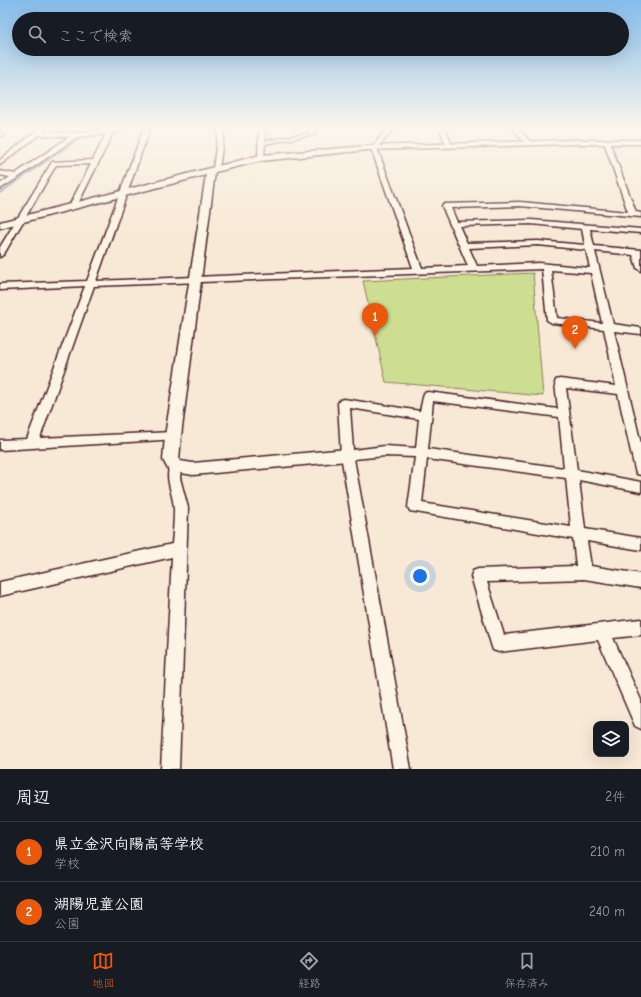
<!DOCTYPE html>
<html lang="ja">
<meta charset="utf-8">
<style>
:root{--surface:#171b24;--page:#242831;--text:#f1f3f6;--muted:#9ea1a6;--line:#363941;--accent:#ea580c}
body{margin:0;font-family:"Comic Neue","Klee One",sans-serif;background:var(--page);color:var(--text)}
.controls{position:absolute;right:12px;bottom:12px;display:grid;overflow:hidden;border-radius:8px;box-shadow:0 4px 16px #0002}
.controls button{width:36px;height:36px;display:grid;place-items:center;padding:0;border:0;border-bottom:1px solid var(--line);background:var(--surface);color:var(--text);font:20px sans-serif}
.you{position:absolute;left:420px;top:576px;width:14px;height:14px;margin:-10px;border:3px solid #fff;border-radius:50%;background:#1a73e8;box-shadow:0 0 0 6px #1a73e833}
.badge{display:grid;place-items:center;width:26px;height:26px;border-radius:50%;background:var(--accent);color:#fff;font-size:13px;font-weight:700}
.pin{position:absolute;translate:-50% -33px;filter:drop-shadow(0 1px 2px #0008)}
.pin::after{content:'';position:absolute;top:21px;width:14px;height:12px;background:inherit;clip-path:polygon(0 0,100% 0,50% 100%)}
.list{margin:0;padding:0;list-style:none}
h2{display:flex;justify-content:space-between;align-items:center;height:52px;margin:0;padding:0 16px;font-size:17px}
h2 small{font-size:13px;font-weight:400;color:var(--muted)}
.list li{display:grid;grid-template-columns:26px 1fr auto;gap:12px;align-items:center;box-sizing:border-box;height:60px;padding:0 16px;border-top:1px solid var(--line)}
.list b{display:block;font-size:15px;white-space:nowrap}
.list p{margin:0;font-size:13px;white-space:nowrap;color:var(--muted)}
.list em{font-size:13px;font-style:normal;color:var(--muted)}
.icon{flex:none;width:22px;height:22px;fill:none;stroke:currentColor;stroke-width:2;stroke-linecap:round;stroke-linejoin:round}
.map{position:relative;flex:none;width:641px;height:769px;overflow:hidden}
.search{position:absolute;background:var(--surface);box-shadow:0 4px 16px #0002;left:12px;right:12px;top:12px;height:44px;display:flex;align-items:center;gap:10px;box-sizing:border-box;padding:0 14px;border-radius:22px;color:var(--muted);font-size:15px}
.sheet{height:172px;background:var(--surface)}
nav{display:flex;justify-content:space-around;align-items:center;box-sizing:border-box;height:56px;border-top:1px solid var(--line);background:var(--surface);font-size:11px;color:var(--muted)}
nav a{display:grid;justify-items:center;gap:2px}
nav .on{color:var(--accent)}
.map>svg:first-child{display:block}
.green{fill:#cdde92;stroke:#8c7e5e}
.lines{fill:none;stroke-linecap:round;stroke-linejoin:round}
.stream{stroke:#7584a1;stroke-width:1.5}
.minor-casing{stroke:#4a1f2b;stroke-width:3}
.tertiary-casing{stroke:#4a1f2b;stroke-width:3}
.minor{fill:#fcf5e5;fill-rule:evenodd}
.tertiary{fill:#fcf5e5;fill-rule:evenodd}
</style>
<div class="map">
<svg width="641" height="769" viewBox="0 0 641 769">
<rect width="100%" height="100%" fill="#f7e9d5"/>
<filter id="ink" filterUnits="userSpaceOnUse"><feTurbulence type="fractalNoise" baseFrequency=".025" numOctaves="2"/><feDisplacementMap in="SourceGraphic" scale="8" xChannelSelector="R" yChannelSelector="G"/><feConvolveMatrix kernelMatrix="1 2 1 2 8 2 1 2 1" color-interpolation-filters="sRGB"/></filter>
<g filter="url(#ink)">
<!-- green -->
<path class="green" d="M 533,273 L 543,396 L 386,382 L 363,281 Z"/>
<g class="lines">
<!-- stream -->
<path class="stream" d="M 0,193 L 95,128"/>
<defs>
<g id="minor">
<path d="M 2,128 L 8,128 L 2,136 L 0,137 Z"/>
<path d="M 40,128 L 46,128 L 44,132 L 81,133 L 115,128 L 127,128 L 113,133 L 76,208 L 73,208 L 69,206 L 91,164 L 56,165 L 4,254 L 0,257 L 0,247 L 52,162 L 93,160 L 106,134 L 77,137 L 19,177 L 0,189 L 0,184 L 10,177 L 0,175 L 0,171 L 15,174 L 69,137 L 39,135 L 0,165 L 0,160 Z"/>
<path d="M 144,128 L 150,128 L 96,281 L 413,268 L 371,148 L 388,128 L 395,128 L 377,148 L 422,268 L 468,266 L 442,206 L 443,204 L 520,202 L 628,212 L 604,142 L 609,141 L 636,212 L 641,213 L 641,217 L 520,206 L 451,208 L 457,222 L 531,220 L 641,229 L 641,233 L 590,229 L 594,246 L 641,250 L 641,271 L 637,268 L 633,255 L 595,251 L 613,324 L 641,328 L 641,334 L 614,331 L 641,444 L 641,475 L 637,474 L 635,470 L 618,394 L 566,388 L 577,470 L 641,482 L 641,492 L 579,480 L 585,529 L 641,538 L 641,550 L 587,541 L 591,566 L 641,574 L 641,588 L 584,579 L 487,582 L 504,635 L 641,619 L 641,635 L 613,638 L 641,700 L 641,729 L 635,726 L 598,640 L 499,652 L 493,650 L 491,644 L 471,576 L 473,571 L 478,569 L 576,566 L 573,539 L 410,511 L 408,507 L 415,457 L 385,456 L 354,459 L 411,769 L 393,769 L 341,455 L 338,403 L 340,400 L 344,399 L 420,411 L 424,393 L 428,392 L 558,409 L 555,383 L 556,380 L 560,379 L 616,386 L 604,329 L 552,323 L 547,320 L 542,269 L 94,286 L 40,438 L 173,432 L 177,433 L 179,436 L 177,439 L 0,450 L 0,440 L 27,439 L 85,286 L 0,290 L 0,284 L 87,281 ZM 531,224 L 582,229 L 585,245 L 538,241 L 467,243 L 459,226 ZM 538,245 L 586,250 L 590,268 L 539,263 L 477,266 L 469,248 ZM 551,270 L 591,273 L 602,323 L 557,318 ZM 433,401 L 559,417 L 564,468 L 428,449 ZM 350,408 L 419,419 L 416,448 L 385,446 L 353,450 ZM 427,459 L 566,478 L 571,527 L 422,503 Z"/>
<path d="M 219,128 L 225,128 L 219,168 L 216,170 L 213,168 Z"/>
<path d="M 259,128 L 265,128 L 265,141 L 309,133 L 309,128 L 315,128 L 315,134 L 265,144 L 264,158 L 261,160 L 258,158 Z"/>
<path d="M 439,128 L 445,128 L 452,145 L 451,146 L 446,145 Z"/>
<path d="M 512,128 L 519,128 L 530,142 L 530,144 L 526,144 Z"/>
<path d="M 175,462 L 179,464 L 181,467 L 180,478 L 188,508 L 179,769 L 161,769 L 172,557 L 0,596 L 0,582 L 172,544 C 173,533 174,521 174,510 C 174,494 163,478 171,464 Z"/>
</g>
<path id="tertiary" d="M 574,140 L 641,140 L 641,144 L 574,144 L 368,150 L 261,161 L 215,172 L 181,436 L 179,460 L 180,461 L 193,463 L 347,449 L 353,451 L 355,455 L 353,459 L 347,461 L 193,475 L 169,471 L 163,460 L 165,436 L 206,175 L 0,228 L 0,222 L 261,155 L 368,146 Z"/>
</defs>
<!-- minor casing -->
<use href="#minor" class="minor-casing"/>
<!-- tertiary casing -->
<use href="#tertiary" class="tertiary-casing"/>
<!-- minor -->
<use href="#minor" class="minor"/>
<!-- tertiary -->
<use href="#tertiary" class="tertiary"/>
</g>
</g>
<!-- sky -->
<linearGradient id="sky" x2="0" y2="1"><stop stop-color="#85bceb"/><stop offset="0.54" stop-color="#fbf5ec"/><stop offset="1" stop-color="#fbf5ec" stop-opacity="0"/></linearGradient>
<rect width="641" height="236" fill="url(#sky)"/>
</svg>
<div class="controls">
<button><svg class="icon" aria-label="layers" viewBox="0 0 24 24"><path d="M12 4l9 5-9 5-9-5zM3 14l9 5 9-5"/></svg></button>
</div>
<div class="you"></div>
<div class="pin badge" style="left:375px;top:336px">1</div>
<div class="pin badge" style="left:575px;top:349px">2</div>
<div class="search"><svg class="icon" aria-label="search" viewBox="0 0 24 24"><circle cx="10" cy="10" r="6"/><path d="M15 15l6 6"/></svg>ここで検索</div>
</div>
<section class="sheet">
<h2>周辺<small>2件</small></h2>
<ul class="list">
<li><span class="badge">1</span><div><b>県立金沢向陽高等学校</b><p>学校</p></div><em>210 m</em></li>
<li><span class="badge">2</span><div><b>湖陽児童公園</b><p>公園</p></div><em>240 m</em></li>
</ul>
</section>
<nav>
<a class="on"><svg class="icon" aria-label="map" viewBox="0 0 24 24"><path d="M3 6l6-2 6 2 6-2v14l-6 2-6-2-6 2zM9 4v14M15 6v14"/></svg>地図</a>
<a><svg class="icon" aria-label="directions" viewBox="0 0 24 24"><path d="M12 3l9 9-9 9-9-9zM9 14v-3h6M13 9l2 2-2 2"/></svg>経路</a>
<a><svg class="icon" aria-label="saved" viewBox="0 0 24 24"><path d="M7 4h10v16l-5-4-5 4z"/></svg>保存済み</a>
</nav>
